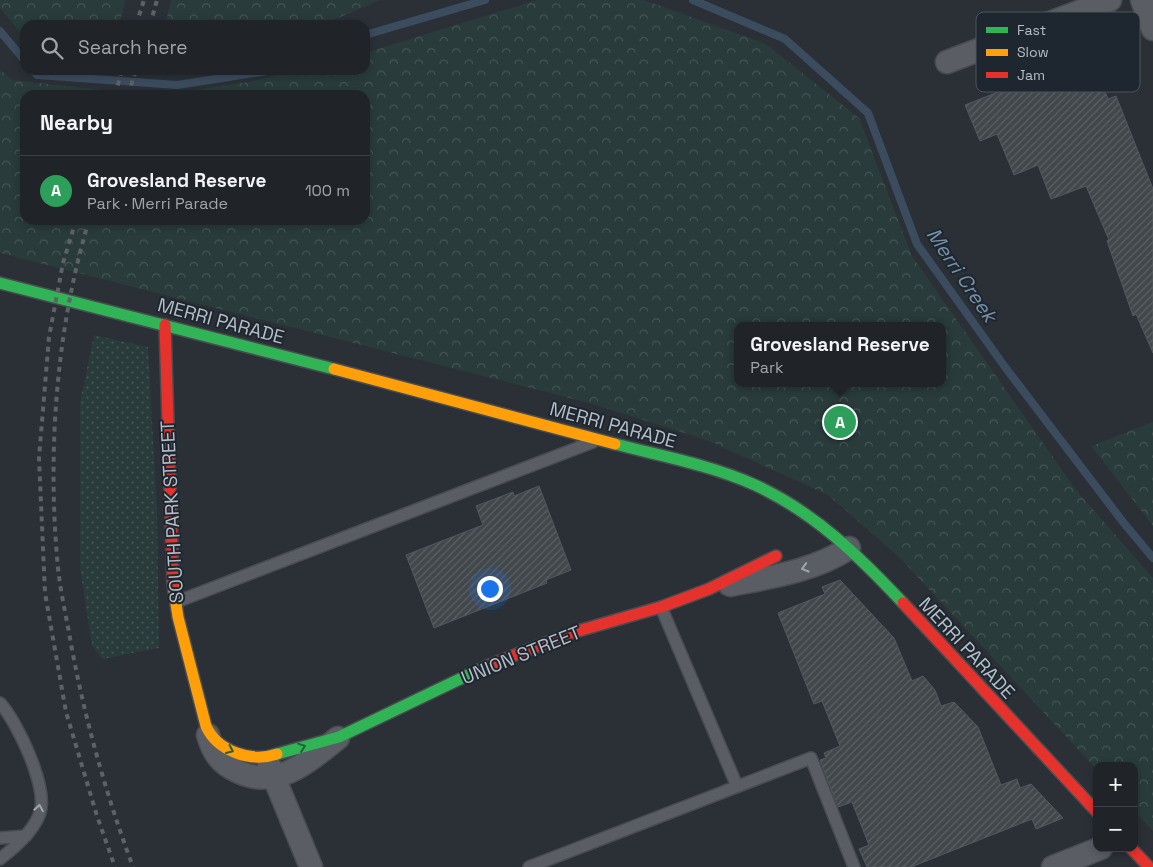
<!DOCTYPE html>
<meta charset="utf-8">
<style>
:root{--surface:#202428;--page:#282c30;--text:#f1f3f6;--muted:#a2a4a8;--line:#3d4145;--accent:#1a73e8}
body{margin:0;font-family:"Space Grotesk",sans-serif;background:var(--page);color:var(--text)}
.controls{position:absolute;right:15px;bottom:15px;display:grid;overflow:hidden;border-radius:10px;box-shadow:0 2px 8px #0003}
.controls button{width:45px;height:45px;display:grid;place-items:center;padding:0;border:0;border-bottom:1px solid var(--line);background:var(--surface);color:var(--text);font:25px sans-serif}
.you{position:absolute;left:489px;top:588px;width:18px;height:18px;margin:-12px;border:4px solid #fff;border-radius:50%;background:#1a73e8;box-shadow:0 0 0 8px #1a73e833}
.badge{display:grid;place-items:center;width:32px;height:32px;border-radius:50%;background:var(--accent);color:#fff;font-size:16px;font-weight:700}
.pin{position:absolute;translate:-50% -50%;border:2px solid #fff;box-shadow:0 1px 5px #0006}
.popup{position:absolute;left:734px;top:322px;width:212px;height:65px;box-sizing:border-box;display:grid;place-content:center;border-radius:10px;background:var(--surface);filter:drop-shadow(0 1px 4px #0005);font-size:16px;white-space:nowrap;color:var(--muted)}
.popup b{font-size:19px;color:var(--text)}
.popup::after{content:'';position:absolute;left:50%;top:100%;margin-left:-10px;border:10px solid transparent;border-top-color:var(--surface)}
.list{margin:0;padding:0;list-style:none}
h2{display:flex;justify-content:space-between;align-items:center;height:65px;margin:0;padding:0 20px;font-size:21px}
h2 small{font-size:16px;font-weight:400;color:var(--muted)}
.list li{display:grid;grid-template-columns:32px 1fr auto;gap:15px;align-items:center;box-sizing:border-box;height:70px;padding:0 20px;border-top:1px solid var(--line)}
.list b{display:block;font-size:19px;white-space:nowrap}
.list p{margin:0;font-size:16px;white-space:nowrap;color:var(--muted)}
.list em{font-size:16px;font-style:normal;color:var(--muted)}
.icon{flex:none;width:28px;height:28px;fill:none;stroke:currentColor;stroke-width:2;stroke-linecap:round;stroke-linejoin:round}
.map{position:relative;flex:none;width:1153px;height:867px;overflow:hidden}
.search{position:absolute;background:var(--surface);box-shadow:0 2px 8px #0003;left:20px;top:20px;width:350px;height:55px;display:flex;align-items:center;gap:12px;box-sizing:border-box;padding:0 18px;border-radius:15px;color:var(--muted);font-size:19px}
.panel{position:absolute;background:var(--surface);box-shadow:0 2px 8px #0003;left:20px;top:90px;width:350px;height:135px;border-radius:15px}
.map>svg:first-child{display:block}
.grass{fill:url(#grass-dots)}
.park{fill:url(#park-crowns);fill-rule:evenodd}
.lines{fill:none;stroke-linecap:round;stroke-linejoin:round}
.stream{stroke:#3b4c5e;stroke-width:8}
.building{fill:url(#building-hatch);stroke:#52585d}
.lane-casing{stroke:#484c51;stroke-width:14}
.street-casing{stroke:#484c51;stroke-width:25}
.fast-casing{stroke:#484c51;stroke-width:14}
.slow-casing{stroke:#484c51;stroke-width:14}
.jam-casing{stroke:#484c51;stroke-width:14}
.lane{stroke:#5a5e64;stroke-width:11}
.street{stroke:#5a5e64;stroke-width:22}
.fast{stroke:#30b455;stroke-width:11}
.slow{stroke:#ff9f0a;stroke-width:11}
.jam{stroke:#e5322d;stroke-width:11}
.rail{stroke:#5e6268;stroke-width:4;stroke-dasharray:5 5;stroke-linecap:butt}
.oneway{stroke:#9ea5ae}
.oneway2{stroke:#255f3f}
.labels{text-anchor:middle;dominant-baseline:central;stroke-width:4;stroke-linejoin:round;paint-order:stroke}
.street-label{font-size:19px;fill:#b5bdc6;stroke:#1e2730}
.water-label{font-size:20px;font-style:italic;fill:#7890a7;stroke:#1e2730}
.key{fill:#1e2730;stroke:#4b545d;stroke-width:1}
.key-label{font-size:14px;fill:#b5bdc6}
</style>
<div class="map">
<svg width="1153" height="867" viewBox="0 0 1153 867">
<defs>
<pattern id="grass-dots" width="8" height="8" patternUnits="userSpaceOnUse" patternTransform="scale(1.25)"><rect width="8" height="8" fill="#293b3b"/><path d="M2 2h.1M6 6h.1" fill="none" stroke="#465556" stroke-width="1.8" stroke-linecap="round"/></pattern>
<pattern id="park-crowns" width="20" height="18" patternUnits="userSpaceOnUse" patternTransform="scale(1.25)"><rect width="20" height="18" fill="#293b3b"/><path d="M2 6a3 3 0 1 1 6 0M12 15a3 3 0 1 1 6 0" fill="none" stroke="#465556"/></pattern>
<pattern id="building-hatch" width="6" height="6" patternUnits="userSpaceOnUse" patternTransform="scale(1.25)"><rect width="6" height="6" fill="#42474c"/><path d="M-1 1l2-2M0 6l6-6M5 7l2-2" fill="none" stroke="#5b6064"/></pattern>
</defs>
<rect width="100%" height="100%" fill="#2a3036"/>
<!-- grass -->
<path class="grass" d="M 94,335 L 148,347 L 157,510 L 159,648 L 102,659 L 92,646 L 80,568 L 80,402 Z"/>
<!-- park -->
<g class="park">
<path d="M 0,0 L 126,0 L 119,25 L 25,25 L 25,38 L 0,8 Z"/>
<path d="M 171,0 L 380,0 L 322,25 L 165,25 Z"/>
<path d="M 537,0 L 644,0 L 766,44 L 859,118 L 912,256 L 1076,490 L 1153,578 L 1153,831 L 1134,811 L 1134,766 L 1097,766 L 1097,770 L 899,557 L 828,495 L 709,441 L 593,404 L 0,253 L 0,70 L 12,80 L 149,95 L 25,95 L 25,220 L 365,220 L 365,95 L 158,95 L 249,82 L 297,70 L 365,70 L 365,53 ZM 738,326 L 942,326 L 942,383 L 738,383 Z"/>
<path d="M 1153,422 L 1153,526 L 1091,446 Z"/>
</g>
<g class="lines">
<!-- stream -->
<g class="stream">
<path d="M 693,0 L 785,39 L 868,113 L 917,244 L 1005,367 L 1123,522 L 1153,558"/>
<path d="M 0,31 L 25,61"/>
<path d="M 365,35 L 485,0"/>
<path d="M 33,70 L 37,75 L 177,85 L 274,70"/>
</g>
</g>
<!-- building -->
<g class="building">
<path d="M 1082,59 L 1090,78 L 1098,75 L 1108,99 L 1116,96 L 1153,189 L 1153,353 L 1136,314 L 1133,316 L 1107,241 L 1109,240 L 1086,186 L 1051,199 L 1038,165 L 1014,175 L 997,134 L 980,141 L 965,105 Z"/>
<path d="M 539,486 L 571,570 L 546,580 L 547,583 L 434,628 L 406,555 L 483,525 L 476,506 L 513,492 L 514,496 Z"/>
<path d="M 840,580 L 894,638 L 912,681 L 923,676 L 935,690 L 941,706 L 954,702 L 978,727 L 1001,785 L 1017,779 L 1020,788 L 1031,784 L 1063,818 L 1036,829 L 1032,819 L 911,867 L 867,867 L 859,849 L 869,845 L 852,802 L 838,807 L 820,760 L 826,758 L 824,753 L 840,746 L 822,701 L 814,704 L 778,613 L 825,594 L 822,587 Z"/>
</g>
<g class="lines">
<defs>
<g id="lane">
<path d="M 176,602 L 593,442"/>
<path d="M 661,607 L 737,786"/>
<path d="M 0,703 C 18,723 48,787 40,813 C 33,832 15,847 0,859"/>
<path d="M 0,838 L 26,836"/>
<path d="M 529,867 L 811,758 L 854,867"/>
</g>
<g id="street">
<path d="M 1142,0 L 1153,29"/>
<path d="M 947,62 L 1110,0"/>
<path d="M 730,585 C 771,577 814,571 849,548"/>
<path d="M 208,735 C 213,753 221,764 239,772 C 278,790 309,761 338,738"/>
<path d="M 269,765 L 311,867"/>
<path d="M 1053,867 L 1101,848"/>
</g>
<g id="fast">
<path d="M 0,283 L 334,369"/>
<path d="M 615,444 C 661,456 711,465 755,485 C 814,512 859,556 903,603"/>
<path d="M 277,754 L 339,737 L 487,666"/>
</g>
<g id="slow">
<path d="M 334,369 L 615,444"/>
<path d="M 173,584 L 178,617 L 206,726 C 217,751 251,763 277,754"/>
</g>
<g id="jam">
<path d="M 165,325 L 173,584"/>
<path d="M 903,603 L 1097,812"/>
<path d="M 487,666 L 571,633 L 661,607 L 709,589 L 776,556"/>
<path d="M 1131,848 L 1149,867"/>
</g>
</defs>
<!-- lane casing -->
<use href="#lane" class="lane-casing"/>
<!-- street casing -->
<use href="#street" class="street-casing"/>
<!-- fast casing -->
<use href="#fast" class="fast-casing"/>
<!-- slow casing -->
<use href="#slow" class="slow-casing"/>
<!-- jam casing -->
<use href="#jam" class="jam-casing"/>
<!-- lane -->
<use href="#lane" class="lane"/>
<!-- street -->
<use href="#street" class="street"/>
<!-- fast -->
<use href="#fast" class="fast"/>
<!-- slow -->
<use href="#slow" class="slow"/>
<!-- jam -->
<use href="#jam" class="jam"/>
<!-- rail -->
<g class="rail">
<path d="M 136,25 L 144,0"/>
<path d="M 150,25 L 157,0"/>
<path d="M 115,95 L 122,70"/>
<path d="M 128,95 L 136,70"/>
<path d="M 76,220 L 63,263 L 49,337 L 39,458 L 45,593 L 66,712 L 97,816 L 115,867"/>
<path d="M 89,220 C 56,330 47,453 58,568 C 60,587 64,607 68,627 C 82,709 104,789 133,867"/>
</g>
</g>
<!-- one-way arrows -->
<defs><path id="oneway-chevron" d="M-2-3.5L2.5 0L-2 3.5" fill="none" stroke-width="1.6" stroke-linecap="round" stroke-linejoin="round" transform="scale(1.25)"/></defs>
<g class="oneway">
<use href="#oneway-chevron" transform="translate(805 568) rotate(164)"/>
<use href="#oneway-chevron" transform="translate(39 808) rotate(-81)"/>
</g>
<g class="oneway2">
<use href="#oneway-chevron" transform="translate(302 747) rotate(-19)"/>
<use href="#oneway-chevron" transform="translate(230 750) rotate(24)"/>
</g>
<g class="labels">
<!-- street labels -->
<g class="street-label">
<text transform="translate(221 321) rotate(15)">MERRI PARADE</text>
<text transform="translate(613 425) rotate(15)">MERRI PARADE</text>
<text transform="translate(172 512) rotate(-93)">SOUTH PARK STREET</text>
<text transform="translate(967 648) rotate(47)">MERRI PARADE</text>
<text transform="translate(521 655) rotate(-22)">UNION STREET</text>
</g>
<!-- water labels -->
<g class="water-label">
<text transform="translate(962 275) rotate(56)">Merri Creek</text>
</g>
</g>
<!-- legend -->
<rect x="976" y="12" width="164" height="80" rx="8" class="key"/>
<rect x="986" y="27" width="22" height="6" fill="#30b455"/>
<rect x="986" y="49" width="22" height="7" fill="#ff9f0a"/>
<rect x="986" y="72" width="22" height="6" fill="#e5322d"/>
<g class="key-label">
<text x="1017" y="35">Fast</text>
<text x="1017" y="57">Slow</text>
<text x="1017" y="80">Jam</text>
</g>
</svg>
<div class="controls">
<button>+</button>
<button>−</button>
</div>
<div class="you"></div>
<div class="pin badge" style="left:840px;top:422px;background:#2e9e5b">A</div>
<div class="popup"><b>Grovesland Reserve</b>Park</div>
<div class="search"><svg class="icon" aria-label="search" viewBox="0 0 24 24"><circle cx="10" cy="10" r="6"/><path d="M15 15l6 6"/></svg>Search here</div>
<section class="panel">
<h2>Nearby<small></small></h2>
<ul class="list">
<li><span class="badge" style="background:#2e9e5b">A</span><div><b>Grovesland Reserve</b><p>Park · Merri Parade</p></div><em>100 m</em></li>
</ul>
</section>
</div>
